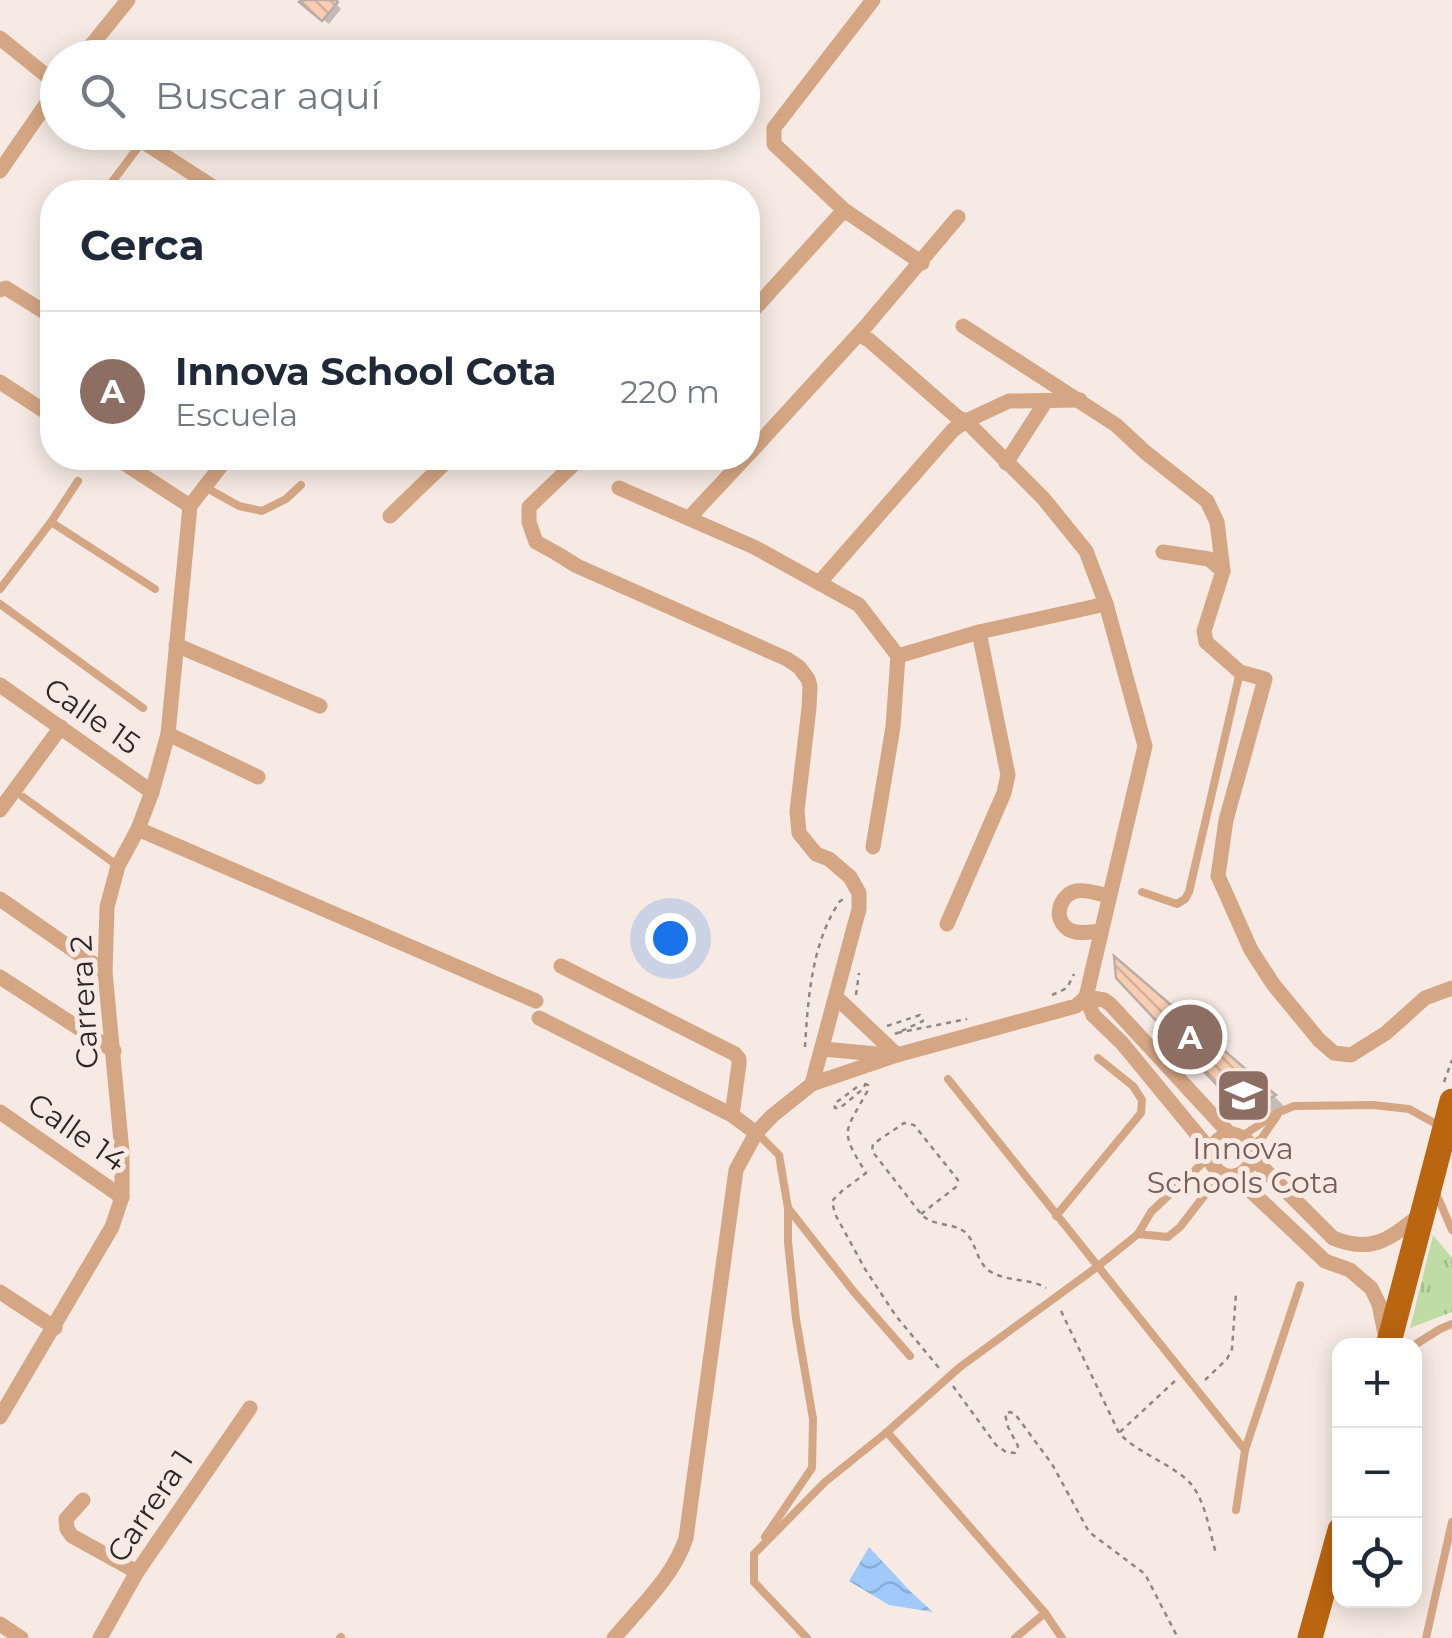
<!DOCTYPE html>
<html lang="es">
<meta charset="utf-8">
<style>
:root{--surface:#fff;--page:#f6f6f7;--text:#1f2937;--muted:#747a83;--line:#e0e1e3;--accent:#7c3aed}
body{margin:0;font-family:Montserrat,sans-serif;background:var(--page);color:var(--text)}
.controls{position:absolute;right:30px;bottom:30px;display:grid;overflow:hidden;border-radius:20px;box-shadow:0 5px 25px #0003}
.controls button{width:90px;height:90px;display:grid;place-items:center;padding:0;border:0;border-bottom:2px solid var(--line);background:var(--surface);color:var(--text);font:50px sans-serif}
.you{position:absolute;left:670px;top:938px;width:35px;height:35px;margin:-25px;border:8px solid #fff;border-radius:50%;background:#1a73e8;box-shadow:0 0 0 15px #1a73e833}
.badge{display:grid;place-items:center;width:65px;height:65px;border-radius:50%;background:var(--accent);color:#fff;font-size:32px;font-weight:700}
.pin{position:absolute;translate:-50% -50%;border:5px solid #fff;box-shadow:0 2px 10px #0006}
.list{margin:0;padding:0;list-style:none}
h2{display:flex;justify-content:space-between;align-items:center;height:130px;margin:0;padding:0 40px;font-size:42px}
h2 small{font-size:32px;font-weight:400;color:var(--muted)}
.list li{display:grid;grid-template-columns:65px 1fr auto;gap:30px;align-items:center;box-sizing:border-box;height:160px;padding:0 40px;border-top:2px solid var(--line)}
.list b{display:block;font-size:38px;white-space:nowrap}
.list p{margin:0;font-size:32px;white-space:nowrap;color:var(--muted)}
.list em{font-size:32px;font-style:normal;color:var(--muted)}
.icon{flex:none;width:55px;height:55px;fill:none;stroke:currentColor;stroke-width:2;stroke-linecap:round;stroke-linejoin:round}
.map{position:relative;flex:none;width:1452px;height:1638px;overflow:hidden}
.search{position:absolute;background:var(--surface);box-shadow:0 5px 25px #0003;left:40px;top:40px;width:720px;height:110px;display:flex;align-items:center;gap:25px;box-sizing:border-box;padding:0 35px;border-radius:55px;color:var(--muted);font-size:38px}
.panel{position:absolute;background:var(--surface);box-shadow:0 5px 25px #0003;left:40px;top:180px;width:720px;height:290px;border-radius:40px}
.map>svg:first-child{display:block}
.grass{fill:url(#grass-tufts)}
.water{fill:url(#water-waves)}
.shadow{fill:#0003}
.building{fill:url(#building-back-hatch);stroke:#b9aea7;stroke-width:2.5}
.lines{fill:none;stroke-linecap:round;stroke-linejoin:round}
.path{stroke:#908783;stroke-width:2.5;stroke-dasharray:5 5;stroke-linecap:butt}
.service{stroke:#d5a683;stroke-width:8}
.minor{stroke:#d5a683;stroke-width:15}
.primary{stroke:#ba6510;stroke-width:25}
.labels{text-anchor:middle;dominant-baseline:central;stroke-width:10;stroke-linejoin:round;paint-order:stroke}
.street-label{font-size:30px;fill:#2d2826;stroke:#f7eae4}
.education-label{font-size:30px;fill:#785e54;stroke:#f7eae4}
</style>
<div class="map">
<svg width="1452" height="1638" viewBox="0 0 1452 1638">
<defs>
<pattern id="grass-tufts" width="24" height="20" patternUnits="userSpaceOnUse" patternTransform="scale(2.5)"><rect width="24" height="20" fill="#bfdca4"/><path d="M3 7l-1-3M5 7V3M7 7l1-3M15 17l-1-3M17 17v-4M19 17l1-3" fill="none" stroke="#a4bd8d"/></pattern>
<pattern id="water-waves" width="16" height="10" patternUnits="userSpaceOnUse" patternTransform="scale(2.5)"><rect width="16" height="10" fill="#9fcafa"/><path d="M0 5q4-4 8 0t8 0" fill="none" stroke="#89aed6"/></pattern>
<pattern id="building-back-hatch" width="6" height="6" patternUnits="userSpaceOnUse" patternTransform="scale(2.5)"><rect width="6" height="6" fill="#f8cdb1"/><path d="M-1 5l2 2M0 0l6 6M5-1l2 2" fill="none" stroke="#d5b098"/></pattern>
</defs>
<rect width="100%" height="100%" fill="#f7eae4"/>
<!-- grass -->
<path class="grass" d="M 1433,1235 L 1452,1258 L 1452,1312 L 1410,1328 Z"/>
<!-- water -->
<path class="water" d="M 869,1547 L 911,1592 L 933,1612 L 889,1605 L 849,1581 Z"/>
<!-- shadow -->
<g class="shadow">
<path d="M 304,0 L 332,0 L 341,9 L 329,24 L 307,7 Z"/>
<path d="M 1117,962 L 1274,1096 L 1285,1107 L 1257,1123 L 1118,977 Z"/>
</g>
<!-- building -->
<g class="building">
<path d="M 301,0 L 336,0 L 338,2 L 322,21 L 299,2 Z"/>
<path d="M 1114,956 L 1276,1095 L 1243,1113 L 1116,978 Z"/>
</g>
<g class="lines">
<!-- path -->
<g class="path">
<path d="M 856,995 L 859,973"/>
<path d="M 1052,995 L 1067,988 L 1074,974"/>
<path d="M 887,1026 L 920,1015 L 923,1021 L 895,1034"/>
<path d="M 897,1033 L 967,1019"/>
<path d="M 805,1047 C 808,997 812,942 840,901 L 844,899"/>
<path d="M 1444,1082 L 1452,1060"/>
<path d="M 864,1084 L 868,1085 L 868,1090 C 844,1134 839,1129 866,1173 L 842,1191 L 832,1201 L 835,1214 L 865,1269 L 896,1316 L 939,1368"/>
<path d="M 857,1087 L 834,1104 L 835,1108 L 840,1108 L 863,1089 L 866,1083"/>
<path d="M 921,1214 L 956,1187 L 958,1180 L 914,1125 L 904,1123 L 873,1144 L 872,1151 L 921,1214 C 933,1227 952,1222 965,1232 C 977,1243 976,1263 991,1272 C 1008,1282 1030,1278 1046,1288"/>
<path d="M 1061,1311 L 1119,1433 C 1138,1453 1165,1461 1186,1479 C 1205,1495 1209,1531 1216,1553"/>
<path d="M 1205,1380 L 1227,1359 L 1232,1349 L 1236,1293"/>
<path d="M 953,1386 L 996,1445 L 1006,1452 L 1015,1453 L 1018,1446 L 1008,1427 L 1005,1414 L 1010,1412 L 1015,1414 L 1052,1464 L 1089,1532 L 1145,1574 L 1178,1638"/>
<path d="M 1120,1432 L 1176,1380"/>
</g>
<!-- service -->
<g class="service">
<path d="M 109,186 L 142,142"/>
<path d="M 205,487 L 239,506 L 262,511 L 286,499 L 301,485"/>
<path d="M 51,522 L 155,589"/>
<path d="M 0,589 L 51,522 L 78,481"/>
<path d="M 0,604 L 143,708"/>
<path d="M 23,797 L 118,866"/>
<path d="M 1142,892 L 1177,904 L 1185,899 L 1189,892 L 1240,672"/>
<path d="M 948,1079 L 1245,1450"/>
<path d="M 758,1134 L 779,1155 L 788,1208 L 854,1292 L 910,1356"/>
<path d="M 1242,1136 L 1279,1112 L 1294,1106 L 1373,1105 L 1409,1109 L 1440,1126"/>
<path d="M 1251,1145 L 1261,1139 L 1277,1116"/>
<path d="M 1436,1193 L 1452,1230"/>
<path d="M 1056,1216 L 1141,1113 L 1142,1100 L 1133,1086 L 1098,1058"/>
<path d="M 1138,1234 L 1168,1237 L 1180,1227 L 1221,1174"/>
<path d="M 1413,1346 L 1440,1329 L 1452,1324"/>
<path d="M 887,1432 L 1045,1613 L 1062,1638"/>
<path d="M 1236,1510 L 1245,1450 L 1300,1285"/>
<path d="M 765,1537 L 812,1468 L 813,1419 L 796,1319 L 788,1242 L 788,1208"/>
<path d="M 340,1638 L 341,1637"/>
<path d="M 807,1638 L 754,1582 L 754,1554 L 825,1482 L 887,1432 L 960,1367 L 1097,1267 L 1138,1234 L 1151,1212 L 1210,1156"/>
<path d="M 1015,1638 L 1045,1613"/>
<path d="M 1426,1638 L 1452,1522"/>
</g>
<!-- minor -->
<g class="minor">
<path d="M 873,0 L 774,128 L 774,144 L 844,210 L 922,263"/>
<path d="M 0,38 L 58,85"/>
<path d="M 81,58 L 128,0"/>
<path d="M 128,132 L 221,192"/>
<path d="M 0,171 L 58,87"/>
<path d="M 0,290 L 6,288 L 46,313 L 52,313"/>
<path d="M 748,316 L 844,210"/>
<path d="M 963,326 L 1116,425 L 1145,452 L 1207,501 L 1217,522 L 1223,571"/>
<path d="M 859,335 L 869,340 L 957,417 L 966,421 L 1009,401 L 1080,400"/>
<path d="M 0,382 L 52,416"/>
<path d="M 748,455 L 866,326 L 958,217"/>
<path d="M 116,458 L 190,506"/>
<path d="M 580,458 L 529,507 L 529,522 L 536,542 L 556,553 L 577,566 L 787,659 L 799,667 L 808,679 L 810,686 L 809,708 L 797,811 L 799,833 L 816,854 L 829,859 L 850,877 L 859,893 L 859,909 L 812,1084 L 772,1116 L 756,1133 L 736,1170 L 686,1538 C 674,1576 640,1607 614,1638"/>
<path d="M 1006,463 L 1046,401"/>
<path d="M 619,488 L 754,547 L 859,605 L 898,656 L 893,727 L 873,847"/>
<path d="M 390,516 L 450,458"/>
<path d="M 689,518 L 745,458"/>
<path d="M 1163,552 L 1209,559 L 1223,571 L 1204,631 L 1206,642 L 1240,672 L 1265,679 L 1226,820 L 1218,876 L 1251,950 L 1273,984 L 1319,1040 L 1334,1053 L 1351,1055 L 1386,1033 L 1425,998 L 1452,988"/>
<path d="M 819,583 L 953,430 L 966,421 L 1043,498 L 1086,551 L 1106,604 L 1145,746 L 1086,997 L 1093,1015 L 1122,1043 L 1210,1150"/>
<path d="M 176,645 L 320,706"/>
<path d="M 898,656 L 979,632 L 1106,604"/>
<path d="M 0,685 L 152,792"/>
<path d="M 168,734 L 258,777"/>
<path d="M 0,810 L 61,727"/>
<path d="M 138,829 L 536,1001"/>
<path d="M 0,899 L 105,972"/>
<path d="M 947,924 L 1004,793 L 1008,775 L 979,632"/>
<path d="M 1100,931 C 1090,932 1077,935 1068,929 C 1052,918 1060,895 1076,891 C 1087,889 1099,894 1109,896"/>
<path d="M 561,966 L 735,1054 L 739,1059 L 739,1064 L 732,1115 L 756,1133"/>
<path d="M 0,977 L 114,1051"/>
<path d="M 836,997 L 897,1055"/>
<path d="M 539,1018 L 732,1115"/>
<path d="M 823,1049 L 888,1055"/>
<path d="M 812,1084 L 897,1055 L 1076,1006 L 1086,997 L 1104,1000 L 1110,1004 L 1229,1133 C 1279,1143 1239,1195 1216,1169 C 1202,1154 1214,1140 1229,1133"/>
<path d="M 0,1112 L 122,1197"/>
<path d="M 1253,1158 L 1333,1238 C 1374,1255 1391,1237 1423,1213"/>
<path d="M 1235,1176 L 1325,1261 L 1350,1270 L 1371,1288 L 1379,1304 L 1386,1339"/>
<path d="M 0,1292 L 55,1328"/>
<path d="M 0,1417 L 112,1227 L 122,1197 L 122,1152 L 105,972 L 107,907 L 118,866 L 138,829 L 152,792 L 168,734 L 190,506 L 227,458"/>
<path d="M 83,1500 L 66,1519 L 67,1529 L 72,1536 L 137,1572"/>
<path d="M 0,1624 L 21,1638"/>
<path d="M 100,1638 L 137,1572 L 250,1408"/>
</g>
<!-- primary -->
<g class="primary">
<path d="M 1388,1346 L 1452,1101"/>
<path d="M 1310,1638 L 1340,1530"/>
</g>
</g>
<!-- icons -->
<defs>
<symbol id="school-square" viewBox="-11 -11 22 22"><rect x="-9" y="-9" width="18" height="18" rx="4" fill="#8d6e63" stroke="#f7eae4"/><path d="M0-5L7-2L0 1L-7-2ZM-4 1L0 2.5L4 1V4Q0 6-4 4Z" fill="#fff"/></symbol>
</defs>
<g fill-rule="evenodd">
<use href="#school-square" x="1212" y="1064" width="63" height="63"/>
</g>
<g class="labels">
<!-- street labels -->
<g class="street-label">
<text transform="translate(92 716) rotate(35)">Calle 15</text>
<text transform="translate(84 1002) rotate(-93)">Carrera 2</text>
<text transform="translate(77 1132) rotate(35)">Calle 14</text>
<text transform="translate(150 1506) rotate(-56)">Carrera 1</text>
</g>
<!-- education labels -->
<g class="education-label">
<text x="1243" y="1148">Innova<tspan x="1243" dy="34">Schools Cota</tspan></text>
</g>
</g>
</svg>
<div class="controls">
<button>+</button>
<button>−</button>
<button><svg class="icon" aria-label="locate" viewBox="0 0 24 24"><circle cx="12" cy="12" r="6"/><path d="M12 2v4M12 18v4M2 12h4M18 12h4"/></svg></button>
</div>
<div class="you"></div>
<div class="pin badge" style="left:1190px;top:1037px;background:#8d6e63">A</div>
<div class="search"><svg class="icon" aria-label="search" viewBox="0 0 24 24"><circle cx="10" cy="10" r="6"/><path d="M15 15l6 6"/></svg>Buscar aquí</div>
<section class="panel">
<h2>Cerca<small></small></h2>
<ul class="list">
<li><span class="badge" style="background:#8d6e63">A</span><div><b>Innova School Cota</b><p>Escuela</p></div><em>220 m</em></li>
</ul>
</section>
</div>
